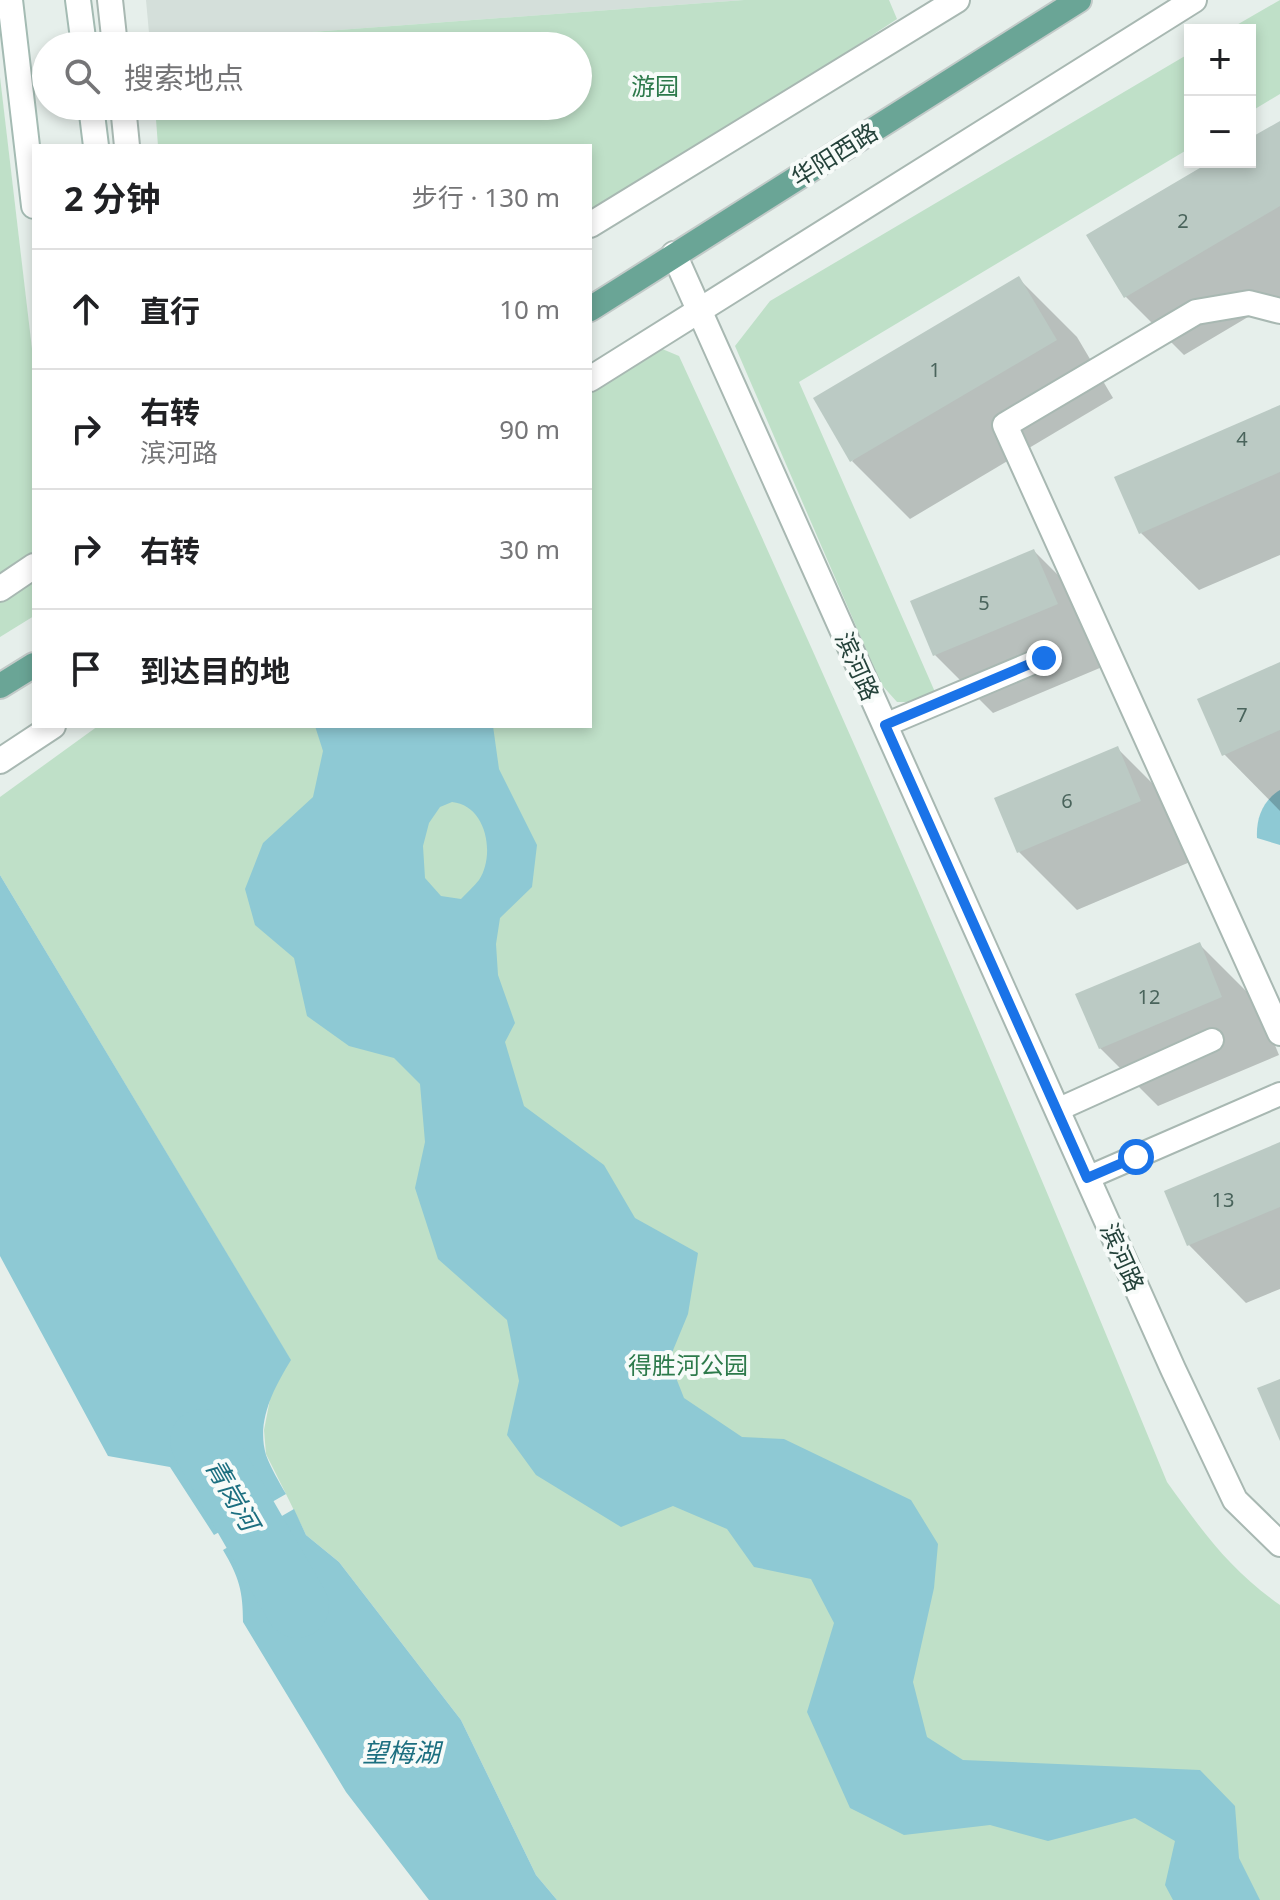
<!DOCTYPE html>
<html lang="zh">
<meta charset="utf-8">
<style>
:root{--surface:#fff;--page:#f6f6f6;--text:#202124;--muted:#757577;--line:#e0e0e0}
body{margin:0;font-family:"Noto Sans","Noto Sans SC",sans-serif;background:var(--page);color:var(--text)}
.controls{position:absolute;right:24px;top:24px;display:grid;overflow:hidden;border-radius:0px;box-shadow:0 4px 12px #0003}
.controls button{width:72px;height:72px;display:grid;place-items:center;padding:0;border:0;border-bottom:2px solid var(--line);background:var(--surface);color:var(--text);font:40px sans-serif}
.stop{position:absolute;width:24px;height:24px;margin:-18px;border:6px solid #1a73e8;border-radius:50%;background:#fff}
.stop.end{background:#1a73e8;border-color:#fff;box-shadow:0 2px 8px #0008}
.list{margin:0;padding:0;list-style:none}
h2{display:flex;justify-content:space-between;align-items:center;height:104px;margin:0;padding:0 32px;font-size:34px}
h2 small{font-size:26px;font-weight:400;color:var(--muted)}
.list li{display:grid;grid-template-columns:52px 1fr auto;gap:24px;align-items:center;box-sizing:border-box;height:120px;padding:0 32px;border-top:2px solid var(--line)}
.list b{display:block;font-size:30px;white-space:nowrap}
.list p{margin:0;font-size:26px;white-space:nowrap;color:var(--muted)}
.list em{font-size:26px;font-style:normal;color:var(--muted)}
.icon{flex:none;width:44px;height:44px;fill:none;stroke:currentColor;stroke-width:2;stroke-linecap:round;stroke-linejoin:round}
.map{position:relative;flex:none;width:1280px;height:1900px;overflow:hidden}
.search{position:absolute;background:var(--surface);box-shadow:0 4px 12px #0003;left:32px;top:32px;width:560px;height:88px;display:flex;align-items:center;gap:20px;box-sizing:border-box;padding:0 28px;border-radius:44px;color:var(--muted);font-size:30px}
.panel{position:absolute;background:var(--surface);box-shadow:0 4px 12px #0003;left:32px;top:144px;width:560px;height:584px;border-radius:0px}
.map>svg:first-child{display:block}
.built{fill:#d4dfda}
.green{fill:#bfe0c8}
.water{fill:#8ec9d4;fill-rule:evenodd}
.shadow{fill:#0003}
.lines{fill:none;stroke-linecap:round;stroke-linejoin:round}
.river{stroke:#8ec9d4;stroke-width:64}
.building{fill:#bbcac4}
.service-casing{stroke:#a8b8b2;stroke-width:26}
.minor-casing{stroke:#a8b8b2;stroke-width:28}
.tertiary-casing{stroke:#a8b8b2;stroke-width:28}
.secondary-casing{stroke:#a4bbb3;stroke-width:28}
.primary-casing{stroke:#c2cac8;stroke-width:28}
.service{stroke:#fff;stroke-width:22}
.minor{stroke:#fff;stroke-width:24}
.tertiary{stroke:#fff;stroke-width:24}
.secondary{stroke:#fff;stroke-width:24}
.primary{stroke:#6aa596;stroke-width:24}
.route{stroke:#1a73e8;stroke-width:10}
.labels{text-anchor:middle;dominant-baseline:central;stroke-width:8;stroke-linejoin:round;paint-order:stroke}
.number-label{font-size:20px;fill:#4a645c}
.park-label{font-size:24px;fill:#2d7a4b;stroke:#f7fbf9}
.street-label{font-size:24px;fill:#24423a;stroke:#f7fbf9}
.water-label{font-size:26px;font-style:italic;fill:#1c6f80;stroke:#f7fbf9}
</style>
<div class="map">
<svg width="1280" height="1900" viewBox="0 0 1280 1900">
<rect width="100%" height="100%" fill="#e6efeb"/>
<!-- built -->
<path class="built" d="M 146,0 L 744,0 L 150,44 Z"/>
<!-- green -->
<g class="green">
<path d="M 744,0 L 889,0 L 897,19 L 590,222 L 590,146 L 158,146 L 155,106 L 578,106 L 578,46 L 150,44 Z"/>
<path d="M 1280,0 L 1280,94 L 1250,112 L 1250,30 L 1228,30 Z"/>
<path d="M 1190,53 L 1190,148 L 799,382 L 935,692 L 919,702 L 897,702 L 881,684 L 735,346 L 770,301 Z"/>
<path d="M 0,77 L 34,366 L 34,616 L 0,637 Z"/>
<path d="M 636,338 L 679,356 C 851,728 1012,1104 1167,1482 C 1203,1532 1229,1569 1280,1605 L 1280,1900 L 557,1900 L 536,1875 L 461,1720 L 339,1562 L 306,1535 L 286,1494 L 266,1454 L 264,1430 L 271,1394 L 290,1359 L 0,875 L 0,797 L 98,726 L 590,726 L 590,371 Z"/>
</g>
<!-- water -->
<g class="water">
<path d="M 315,726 L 493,726 L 499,769 L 537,845 L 532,887 L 500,918 L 496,944 L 498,975 L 515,1023 L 505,1042 L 524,1106 L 604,1165 L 635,1218 L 698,1253 L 688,1314 L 669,1360 L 684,1398 L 742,1437 L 784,1439 L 911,1500 L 938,1544 L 934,1588 L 913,1682 L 927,1737 L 963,1760 L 1200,1770 L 1235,1806 L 1239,1858 L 1260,1900 L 1173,1900 L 1165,1885 L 1175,1841 L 1135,1818 L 1048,1841 L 990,1825 L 904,1835 L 850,1808 L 807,1712 L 834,1623 L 811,1579 L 754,1567 L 727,1529 L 673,1506 L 621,1527 L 536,1475 L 507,1435 L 519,1381 L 507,1320 L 438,1259 L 415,1188 L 425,1142 L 420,1084 L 394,1058 L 349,1046 L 307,1016 L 294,958 L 255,925 L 245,889 L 263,843 L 313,797 L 323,751 ZM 452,802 C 486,805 496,854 479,880 C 474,886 467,893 461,899 L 441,896 L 425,878 L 423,846 L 429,823 L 440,807 Z"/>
<path d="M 1280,790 L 1280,845 L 1257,838 C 1256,819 1262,801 1280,790 Z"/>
<path d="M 0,875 L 291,1360 C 274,1388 256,1421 266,1455 C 271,1468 279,1482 286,1494 L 214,1535 L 170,1467 L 108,1456 L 0,1256 Z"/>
<path d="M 294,1509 L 306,1535 L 339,1562 L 461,1720 L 536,1875 L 557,1900 L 429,1900 L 346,1792 L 243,1622 C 243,1591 239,1577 223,1550 Z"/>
</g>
<!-- shadow -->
<g class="shadow">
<path d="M 1280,123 L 1280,298 L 1184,355 L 1126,297 L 1089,235 L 1214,162 L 1250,162 L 1250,141 Z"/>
<path d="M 1019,279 L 1077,337 L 1113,398 L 910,519 L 852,461 Z"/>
<path d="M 1280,407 L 1280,555 L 1199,590 L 1141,533 Z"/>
<path d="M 1034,551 L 1092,609 L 1114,662 L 993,713 L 935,655 Z"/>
<path d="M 1280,664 L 1280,811 L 1224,754 Z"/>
<path d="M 1117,748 L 1175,806 L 1197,859 L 1077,910 L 1019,852 Z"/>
<path d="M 1199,944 L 1257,1002 L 1279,1055 L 1158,1106 L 1100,1048 Z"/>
<path d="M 1280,1144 L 1280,1289 L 1246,1303 L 1189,1245 Z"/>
</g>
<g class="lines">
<!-- river -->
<path class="river" d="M 202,1441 L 297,1606"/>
</g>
<!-- building -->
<g class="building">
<path d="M 1280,121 L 1280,206 L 1124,298 L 1086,235 L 1210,162 L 1250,162 L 1250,138 Z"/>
<path d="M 1019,276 L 1057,340 L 850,462 L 813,398 Z"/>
<path d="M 1280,405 L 1280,472 L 1139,534 L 1114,477 Z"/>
<path d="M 1034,549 L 1058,604 L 933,656 L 910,601 Z"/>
<path d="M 1280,662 L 1280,730 L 1222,756 L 1197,699 Z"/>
<path d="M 1118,746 L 1141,801 L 1017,853 L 994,798 Z"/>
<path d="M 1200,942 L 1222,997 L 1099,1049 L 1075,994 Z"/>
<path d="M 1280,1142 L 1280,1207 L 1187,1246 L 1164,1191 Z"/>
<path d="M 1280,1379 L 1280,1441 L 1257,1388 Z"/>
</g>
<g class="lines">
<defs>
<g id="service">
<path d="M 885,725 L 1044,658"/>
<path d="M 1057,1110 L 1212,1040"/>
<path d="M 1087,1178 L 1280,1094"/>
</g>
<g id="minor">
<path d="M 110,0 L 115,46"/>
<path d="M 123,106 L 127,146"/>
<path d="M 590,225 L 957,0"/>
<path d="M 1280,311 L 1249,303 L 1196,312 L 1005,425 L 1280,1033"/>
<path d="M 590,379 L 1194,0"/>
<path d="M 0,589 L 34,566"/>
<path d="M 0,761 L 53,726"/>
</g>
<path id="tertiary" d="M 674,254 L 1173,1369 L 1235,1500 L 1280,1544"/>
<g id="secondary">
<path d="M 10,0 L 34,206"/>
<path d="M 78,0 L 84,46"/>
<path d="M 91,106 L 96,146"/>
</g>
<g id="primary">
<path d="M 590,309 L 1079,0"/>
<path d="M 0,686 L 34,665"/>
</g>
</defs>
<!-- service casing -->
<use href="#service" class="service-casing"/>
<!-- minor casing -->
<use href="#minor" class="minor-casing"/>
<!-- tertiary casing -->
<use href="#tertiary" class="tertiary-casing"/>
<!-- secondary casing -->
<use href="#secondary" class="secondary-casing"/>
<!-- primary casing -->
<use href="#primary" class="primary-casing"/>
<!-- service -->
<use href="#service" class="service"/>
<!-- minor -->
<use href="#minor" class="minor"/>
<!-- tertiary -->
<use href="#tertiary" class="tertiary"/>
<!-- secondary -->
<use href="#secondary" class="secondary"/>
<!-- primary -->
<use href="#primary" class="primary"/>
</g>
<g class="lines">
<!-- route -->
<path class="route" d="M 1044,658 L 885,725 L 1087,1178 L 1136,1157"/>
</g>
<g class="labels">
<!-- number labels -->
<g class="number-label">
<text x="1183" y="220">2</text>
<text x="935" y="369">1</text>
<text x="1242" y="438">4</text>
<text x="984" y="602">5</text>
<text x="1242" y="714">7</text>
<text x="1067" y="800">6</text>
<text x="1149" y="996">12</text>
<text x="1223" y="1199">13</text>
</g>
<!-- park labels -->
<g class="park-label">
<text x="655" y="85">游园</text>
<text x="688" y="1364">得胜河公园</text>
</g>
<!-- street labels -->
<g class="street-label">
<text transform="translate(834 154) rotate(-32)">华阳西路</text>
<text transform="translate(858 666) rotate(66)">滨河路</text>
<text transform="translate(1123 1257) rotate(66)">滨河路</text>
</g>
<!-- water labels -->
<g class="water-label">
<text transform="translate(233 1494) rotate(60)">青岗河</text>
<text x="401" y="1752">望梅湖</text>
</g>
</g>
</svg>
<div class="controls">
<button>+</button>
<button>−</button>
</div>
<div class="stop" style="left:1136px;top:1157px"></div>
<div class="stop end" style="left:1044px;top:658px"></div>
<div class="search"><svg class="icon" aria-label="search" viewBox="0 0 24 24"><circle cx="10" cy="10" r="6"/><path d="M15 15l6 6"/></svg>搜索地点</div>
<section class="panel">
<h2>2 分钟<small>步行 · 130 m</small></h2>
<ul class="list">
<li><svg class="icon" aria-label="ahead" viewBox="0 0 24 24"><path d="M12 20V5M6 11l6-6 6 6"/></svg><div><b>直行</b></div><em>10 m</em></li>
<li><svg class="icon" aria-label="right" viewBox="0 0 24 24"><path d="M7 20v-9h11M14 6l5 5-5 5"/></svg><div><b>右转</b><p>滨河路</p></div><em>90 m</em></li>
<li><svg class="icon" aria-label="right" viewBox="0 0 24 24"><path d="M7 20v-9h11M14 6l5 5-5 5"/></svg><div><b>右转</b></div><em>30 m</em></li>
<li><svg class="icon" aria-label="arrive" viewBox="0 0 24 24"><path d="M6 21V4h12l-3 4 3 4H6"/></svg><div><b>到达目的地</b></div></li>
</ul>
</section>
</div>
